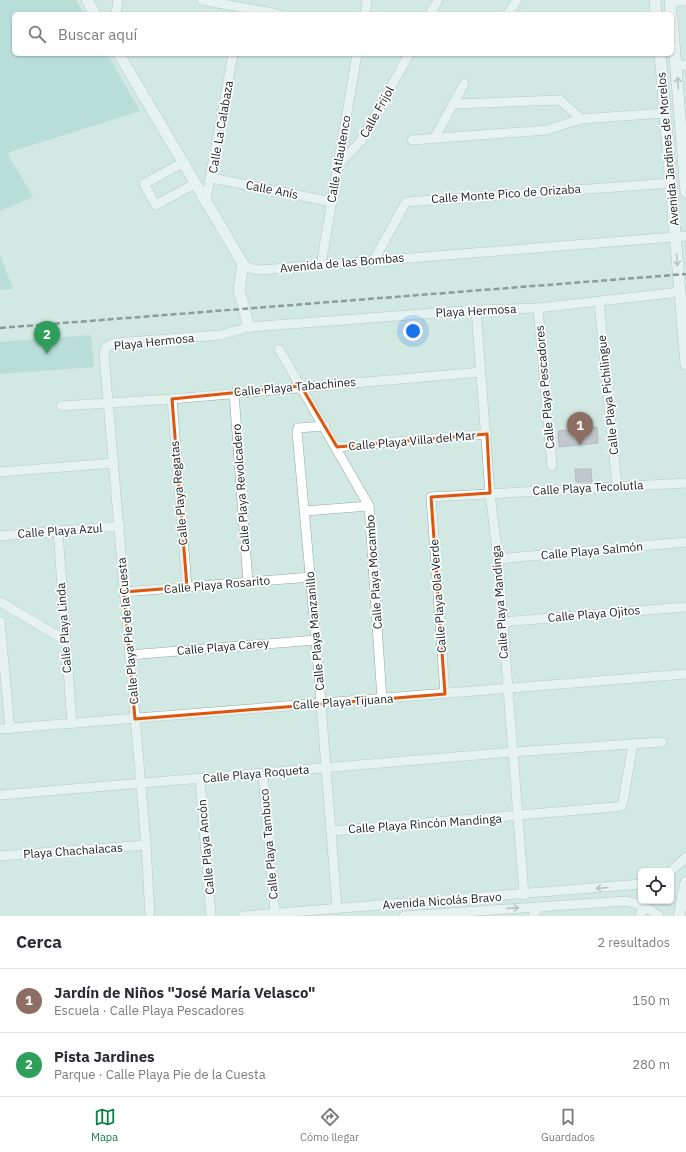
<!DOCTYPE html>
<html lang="es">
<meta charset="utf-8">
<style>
:root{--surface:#fff;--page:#f2f2f3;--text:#2b2b33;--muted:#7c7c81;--line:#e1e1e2;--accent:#0b8043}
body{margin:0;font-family:"IBM Plex Sans",sans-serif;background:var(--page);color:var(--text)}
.controls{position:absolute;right:12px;bottom:12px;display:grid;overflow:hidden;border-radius:6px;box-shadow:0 1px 3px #0004}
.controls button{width:36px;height:36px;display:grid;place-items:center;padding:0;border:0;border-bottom:1px solid var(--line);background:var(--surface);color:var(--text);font:20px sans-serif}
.you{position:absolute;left:413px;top:331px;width:14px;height:14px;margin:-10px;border:3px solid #fff;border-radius:50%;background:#1a73e8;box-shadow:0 0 0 6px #1a73e833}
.badge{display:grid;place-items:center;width:26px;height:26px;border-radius:50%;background:var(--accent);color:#fff;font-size:13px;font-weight:700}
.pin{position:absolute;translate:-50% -33px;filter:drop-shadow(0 1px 2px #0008)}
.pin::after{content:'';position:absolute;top:21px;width:14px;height:12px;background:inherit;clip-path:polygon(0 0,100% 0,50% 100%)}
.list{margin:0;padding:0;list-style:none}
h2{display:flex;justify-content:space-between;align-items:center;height:52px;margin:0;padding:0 16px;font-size:17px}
h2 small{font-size:13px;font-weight:400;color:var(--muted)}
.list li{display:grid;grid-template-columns:26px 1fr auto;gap:12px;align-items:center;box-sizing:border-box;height:64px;padding:0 16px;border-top:1px solid var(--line)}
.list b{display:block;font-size:15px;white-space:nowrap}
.list p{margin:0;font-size:13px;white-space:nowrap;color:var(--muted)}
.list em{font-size:13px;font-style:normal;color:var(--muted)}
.icon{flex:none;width:22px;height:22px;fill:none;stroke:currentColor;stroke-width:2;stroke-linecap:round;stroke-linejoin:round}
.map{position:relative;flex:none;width:686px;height:916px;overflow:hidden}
.search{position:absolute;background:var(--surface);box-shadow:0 1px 3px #0004;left:12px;right:12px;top:12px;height:44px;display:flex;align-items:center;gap:10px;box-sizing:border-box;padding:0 14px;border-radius:6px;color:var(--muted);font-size:15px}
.sheet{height:180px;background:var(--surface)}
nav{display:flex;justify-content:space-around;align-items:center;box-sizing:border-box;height:56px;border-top:1px solid var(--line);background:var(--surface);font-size:11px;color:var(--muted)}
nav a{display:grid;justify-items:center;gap:2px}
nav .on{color:var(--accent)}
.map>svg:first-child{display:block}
.green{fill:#9cd3ca}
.building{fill:#ada1af;stroke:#918592}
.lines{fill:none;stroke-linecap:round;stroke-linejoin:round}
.minor-casing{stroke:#92a8a4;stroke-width:10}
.major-casing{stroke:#92a8a4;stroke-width:12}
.minor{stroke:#fff;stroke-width:9}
.major{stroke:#fff;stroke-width:11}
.rail{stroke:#36403f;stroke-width:2.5;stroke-dasharray:6 3;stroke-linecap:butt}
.oneway{stroke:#979b9a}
.marked{fill:none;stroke:#de560d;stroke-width:3;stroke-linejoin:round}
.labels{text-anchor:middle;stroke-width:3.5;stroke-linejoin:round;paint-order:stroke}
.street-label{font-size:12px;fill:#18201f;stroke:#fff}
</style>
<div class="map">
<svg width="686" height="916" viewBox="0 0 686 916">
<rect width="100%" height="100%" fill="#d1e8e3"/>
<g class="green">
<polygon points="0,0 76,0 84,14 14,14 14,54 107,54 140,111 7,153 33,197 0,211"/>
<polygon points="0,255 13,289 0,290"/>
<polygon points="91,335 94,367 0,374 0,342"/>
</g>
<g class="building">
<polygon points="597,427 598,443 559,447 558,431"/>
<polygon points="575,469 591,469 592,482 576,482"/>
</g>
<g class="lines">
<g class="minor-casing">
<g id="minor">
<polyline points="201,0 278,14"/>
<polyline points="670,2 686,1"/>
<polyline points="116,14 118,0"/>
<polyline points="365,14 367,0"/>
<polyline points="430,14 438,0"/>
<polyline points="508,14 517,0"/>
<polyline points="677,66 686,65"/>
<polyline points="454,104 560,100 581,119"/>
<polyline points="435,137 464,84"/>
<polyline points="412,140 547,130 581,119 665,113"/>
<polyline points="184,162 144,184 156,205 196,183"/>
<polyline points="338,165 361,141 409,54"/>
<polyline points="212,178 332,202"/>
<polyline points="206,200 233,54"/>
<polyline points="374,260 406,202 672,183"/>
<polyline points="243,264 252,269 261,270 686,236"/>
<polyline points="321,265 357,54"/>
<polyline points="599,302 617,487"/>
<polyline points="538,308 552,466"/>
<polyline points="476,310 490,493 498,559 524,895"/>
<polyline points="279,349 369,506 382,699"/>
<polyline points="234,393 248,583"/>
<polyline points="172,399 187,587"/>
<polyline points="61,406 172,399 481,372"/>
<polyline points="325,426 298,428 297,432 316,640 337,908"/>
<polyline points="337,447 487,434"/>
<polyline points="0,472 114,463"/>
<polyline points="305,511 369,506"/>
<polyline points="58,531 72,724"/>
<polyline points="0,536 120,526"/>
<polyline points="498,559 686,542"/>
<polyline points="124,592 311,577"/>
<polyline points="0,602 65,640"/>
<polyline points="0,621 10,729"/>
<polyline points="502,622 686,607"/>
<polyline points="129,655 316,640"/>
<polyline points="445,694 431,497 686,483"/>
<polyline points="0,729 686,674"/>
<polyline points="263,774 275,913"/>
<polyline points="200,779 211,916"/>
<polyline points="0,795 513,752 662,742"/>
<polyline points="331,831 615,807 621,806 623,802 633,744"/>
<polyline points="0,856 146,845"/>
<polyline points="671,871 686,857"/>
<polyline points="150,916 146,845 104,354 106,347 114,343 221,335 249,327 476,310 538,308 680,292"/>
<polyline points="243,916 641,884"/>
<polyline points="404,916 626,901 644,906 659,916"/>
<polyline points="533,916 539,907"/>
<polyline points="640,916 644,906"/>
</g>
</g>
<g class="major-casing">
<g id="major">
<polyline points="87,0 95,14"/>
<polyline points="655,0 656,14"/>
<polyline points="670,0 671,14"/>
<polyline points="672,19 686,192"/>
<polyline points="119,54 243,264 239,290 249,327"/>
<polyline points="660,54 686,364"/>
<polyline points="679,916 686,882"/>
</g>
</g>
<use href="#minor" class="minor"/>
<use href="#major" class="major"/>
<polyline class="rail" points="0,328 686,274"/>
</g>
<defs><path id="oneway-shaft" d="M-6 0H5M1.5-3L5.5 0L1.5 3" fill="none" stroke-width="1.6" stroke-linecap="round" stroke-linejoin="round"/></defs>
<g class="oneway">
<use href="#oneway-shaft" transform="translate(678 83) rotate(-94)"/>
<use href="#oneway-shaft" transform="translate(677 260) rotate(86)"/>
<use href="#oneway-shaft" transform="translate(602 888) rotate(175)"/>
<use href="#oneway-shaft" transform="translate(513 908) rotate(-4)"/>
</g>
<path d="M0 0H686V916H0ZM301 386 337 447 487 434 490 493 431 497 445 694 135 719 124 592 187 587 172 399Z" fill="#d1e8e3" fill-opacity=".55" fill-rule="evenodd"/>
<path class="marked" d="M301 386 337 447 487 434 490 493 431 497 445 694 135 719 124 592 187 587 172 399Z"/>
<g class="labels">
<g class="street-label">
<text transform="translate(377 112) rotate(-61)" y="4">Calle Frijol</text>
<text transform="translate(221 127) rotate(-80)" y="4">Calle La Calabaza</text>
<text transform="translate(668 149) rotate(-95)" y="4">Avenida Jardines de Morelos</text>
<text transform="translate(339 159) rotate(-80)" y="4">Calle Atlautenco</text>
<text transform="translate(272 190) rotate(11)" y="4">Calle Anís</text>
<text transform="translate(506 194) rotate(-4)" y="4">Calle Monte Pico de Orizaba</text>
<text transform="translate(342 263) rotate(-5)" y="4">Avenida de las Bombas</text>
<text transform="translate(476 311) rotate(-3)" y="4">Playa Hermosa</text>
<text transform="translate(154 342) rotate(-6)" y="4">Playa Hermosa</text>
<text transform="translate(295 387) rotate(-5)" y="4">Calle Playa Tabachines</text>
<text transform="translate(545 387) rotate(-95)" y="4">Calle Playa Pescadores</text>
<text transform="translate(608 395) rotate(-96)" y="4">Calle Playa Pichilingue</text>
<text transform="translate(412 441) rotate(-5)" y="4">Calle Playa Villa del Mar</text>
<text transform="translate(241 488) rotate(-94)" y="4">Calle Playa Revolcadero</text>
<text transform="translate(588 488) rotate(-3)" y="4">Calle Playa Tecolutla</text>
<text transform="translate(179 493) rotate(-95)" y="4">Calle Playa Regatas</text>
<text transform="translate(60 531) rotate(-4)" y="4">Calle Playa Azul</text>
<text transform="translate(592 551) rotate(-5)" y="4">Calle Playa Salmón</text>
<text transform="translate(374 572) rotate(-94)" y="4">Calle Playa Mocambo</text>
<text transform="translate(217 585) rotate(-5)" y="4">Calle Playa Rosarito</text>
<text transform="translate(438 596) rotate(-94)" y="4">Calle Playa Ola Verde</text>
<text transform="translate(500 602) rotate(-94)" y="4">Calle Playa Mandinga</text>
<text transform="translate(594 614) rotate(-5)" y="4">Calle Playa Ojitos</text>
<text transform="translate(64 628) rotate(-94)" y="4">Calle Playa Linda</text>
<text transform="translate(128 631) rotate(-95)" y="4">Calle Playa Pie de la Cuesta</text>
<text transform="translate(315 631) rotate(-95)" y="4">Calle Playa Manzanillo</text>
<text transform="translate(223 647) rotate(-5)" y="4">Calle Playa Carey</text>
<text transform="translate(343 702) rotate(-4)" y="4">Calle Playa Tijuana</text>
<text transform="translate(256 774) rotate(-5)" y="4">Calle Playa Roqueta</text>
<text transform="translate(425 824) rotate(-4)" y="4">Calle Playa Rincón Mandinga</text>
<text transform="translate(269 844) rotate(-95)" y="4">Calle Playa Tambuco</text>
<text transform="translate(206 847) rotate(-95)" y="4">Calle Playa Ancón</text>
<text transform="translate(73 851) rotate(-4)" y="4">Playa Chachalacas</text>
<text transform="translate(442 901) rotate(-4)" y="4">Avenida Nicolás Bravo</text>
</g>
</g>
</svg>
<div class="controls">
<button><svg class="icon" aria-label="locate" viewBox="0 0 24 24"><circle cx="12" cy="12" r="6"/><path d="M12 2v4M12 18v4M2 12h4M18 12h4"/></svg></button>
</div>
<div class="you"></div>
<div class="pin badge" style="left:580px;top:445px;background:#8d6e63">1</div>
<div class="pin badge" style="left:47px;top:354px;background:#2e9e5b">2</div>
<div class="search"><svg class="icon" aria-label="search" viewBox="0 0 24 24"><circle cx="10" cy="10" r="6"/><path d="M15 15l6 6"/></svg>Buscar aquí</div>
</div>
<section class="sheet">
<h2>Cerca<small>2 resultados</small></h2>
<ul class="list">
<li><span class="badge" style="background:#8d6e63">1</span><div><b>Jardín de Niños &quot;José María Velasco&quot;</b><p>Escuela · Calle Playa Pescadores</p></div><em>150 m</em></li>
<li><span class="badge" style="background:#2e9e5b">2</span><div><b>Pista Jardines</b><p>Parque · Calle Playa Pie de la Cuesta</p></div><em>280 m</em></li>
</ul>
</section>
<nav>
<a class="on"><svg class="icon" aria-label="map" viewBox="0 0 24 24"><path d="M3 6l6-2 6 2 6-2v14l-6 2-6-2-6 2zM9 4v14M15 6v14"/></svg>Mapa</a>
<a><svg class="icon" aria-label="directions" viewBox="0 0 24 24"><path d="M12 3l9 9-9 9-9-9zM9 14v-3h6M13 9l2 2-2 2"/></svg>Cómo llegar</a>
<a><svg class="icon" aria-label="saved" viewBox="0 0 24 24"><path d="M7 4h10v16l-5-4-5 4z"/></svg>Guardados</a>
</nav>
